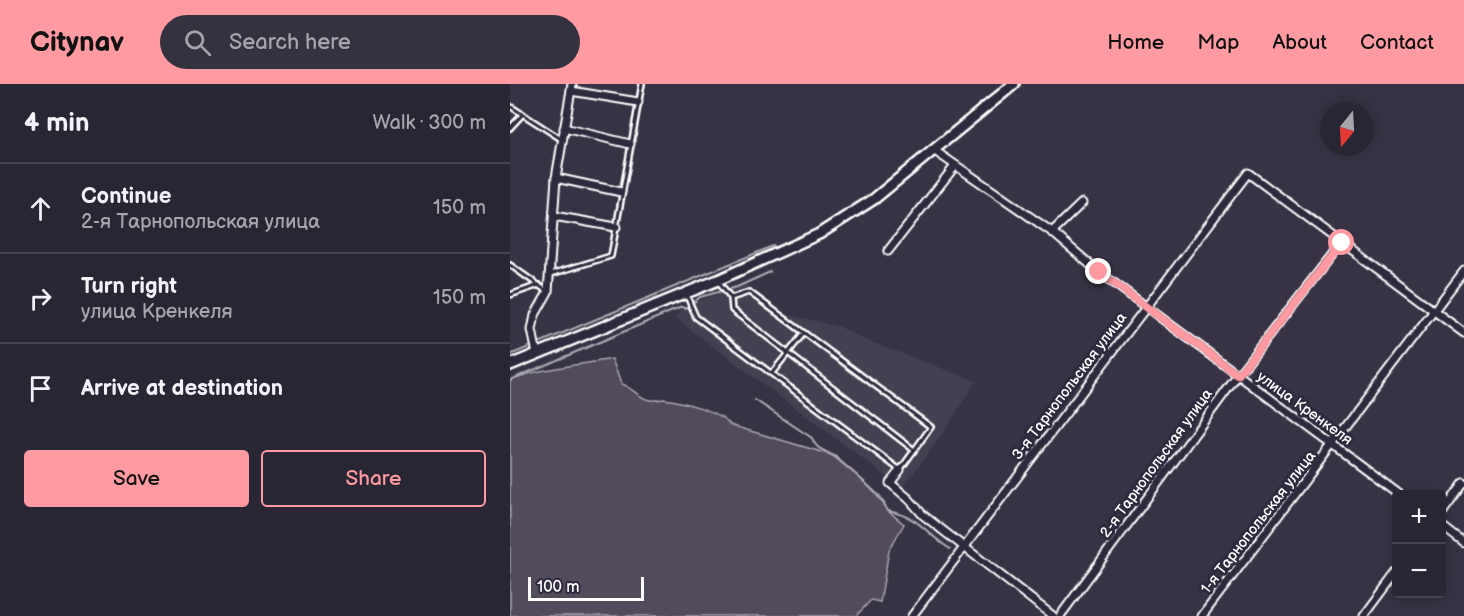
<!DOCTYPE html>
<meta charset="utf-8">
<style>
:root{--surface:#292634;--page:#353240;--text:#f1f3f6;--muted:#a5a5ac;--line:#45434f;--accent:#ff9aa2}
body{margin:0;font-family:"Balsamiq Sans",sans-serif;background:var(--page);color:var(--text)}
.controls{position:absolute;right:18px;bottom:18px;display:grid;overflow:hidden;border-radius:6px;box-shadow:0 3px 15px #0003}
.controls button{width:54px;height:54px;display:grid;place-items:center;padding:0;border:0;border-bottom:2px solid var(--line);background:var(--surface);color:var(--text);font:30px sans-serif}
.compass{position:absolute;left:810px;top:18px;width:54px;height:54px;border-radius:50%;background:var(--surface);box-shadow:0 3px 15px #0003;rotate:198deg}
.scale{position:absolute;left:18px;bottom:15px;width:116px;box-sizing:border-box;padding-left:6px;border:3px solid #fff;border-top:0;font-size:16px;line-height:21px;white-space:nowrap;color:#fff;-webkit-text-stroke:4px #2f2a3d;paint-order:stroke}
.stop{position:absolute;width:18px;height:18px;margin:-14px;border:4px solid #ff9aa2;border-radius:50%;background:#fff}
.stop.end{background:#ff9aa2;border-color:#fff;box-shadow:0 2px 6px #0008}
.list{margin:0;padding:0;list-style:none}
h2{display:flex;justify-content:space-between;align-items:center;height:78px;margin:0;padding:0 24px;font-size:26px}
h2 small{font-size:20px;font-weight:400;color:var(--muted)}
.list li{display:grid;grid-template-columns:39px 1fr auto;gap:18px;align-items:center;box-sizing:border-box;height:90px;padding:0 24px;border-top:2px solid var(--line)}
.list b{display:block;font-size:22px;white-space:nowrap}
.list p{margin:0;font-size:20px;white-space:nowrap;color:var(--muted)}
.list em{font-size:20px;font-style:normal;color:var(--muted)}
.actions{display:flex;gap:12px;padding:18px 24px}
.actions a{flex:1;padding:14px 0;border:2px solid var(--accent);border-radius:6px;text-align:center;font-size:21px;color:var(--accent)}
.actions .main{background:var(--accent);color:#111}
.icon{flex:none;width:33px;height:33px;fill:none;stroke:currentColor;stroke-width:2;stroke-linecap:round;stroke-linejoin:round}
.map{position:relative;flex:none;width:954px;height:532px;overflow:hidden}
header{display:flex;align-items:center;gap:36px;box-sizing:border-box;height:84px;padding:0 30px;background:var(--accent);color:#111}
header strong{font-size:28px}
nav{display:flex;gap:33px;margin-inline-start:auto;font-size:21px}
.search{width:420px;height:54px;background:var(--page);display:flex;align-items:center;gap:15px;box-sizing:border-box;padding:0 21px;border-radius:33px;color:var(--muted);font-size:22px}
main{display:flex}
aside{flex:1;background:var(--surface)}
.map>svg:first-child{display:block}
.built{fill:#444051}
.green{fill:#514c5c;stroke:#a8a6ae;stroke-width:1.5}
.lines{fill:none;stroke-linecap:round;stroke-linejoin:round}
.stream{stroke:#adabb2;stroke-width:2}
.lane-casing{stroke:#fff;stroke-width:8}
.street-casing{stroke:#fff;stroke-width:11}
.secondary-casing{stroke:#fff;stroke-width:14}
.lane{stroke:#2f2a3d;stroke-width:3}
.street{stroke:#2f2a3d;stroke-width:7}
.secondary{stroke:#2f2a3d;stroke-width:9}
.route{stroke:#ff9aa2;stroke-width:8}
.labels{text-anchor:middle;stroke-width:6;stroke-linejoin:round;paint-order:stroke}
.street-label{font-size:15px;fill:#fff;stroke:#2f2a3d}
</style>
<header>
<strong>Citynav</strong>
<div class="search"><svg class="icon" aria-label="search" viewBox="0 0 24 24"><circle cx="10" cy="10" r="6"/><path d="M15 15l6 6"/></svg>Search here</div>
<nav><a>Home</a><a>Map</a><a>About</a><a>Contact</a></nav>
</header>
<main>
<aside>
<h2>4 min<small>Walk · 300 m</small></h2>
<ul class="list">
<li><svg class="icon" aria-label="ahead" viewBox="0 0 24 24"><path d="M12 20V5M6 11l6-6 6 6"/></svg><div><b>Continue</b><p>2-я Тарнопольская улица</p></div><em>150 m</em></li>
<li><svg class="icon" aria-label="right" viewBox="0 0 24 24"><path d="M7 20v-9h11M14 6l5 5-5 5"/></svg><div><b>Turn right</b><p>улица Кренкеля</p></div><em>150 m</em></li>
<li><svg class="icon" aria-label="arrive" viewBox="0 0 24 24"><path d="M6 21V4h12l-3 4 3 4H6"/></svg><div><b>Arrive at destination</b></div></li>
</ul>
<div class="actions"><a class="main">Save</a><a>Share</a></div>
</aside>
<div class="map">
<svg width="954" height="532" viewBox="0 0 954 532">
<rect width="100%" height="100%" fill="#373345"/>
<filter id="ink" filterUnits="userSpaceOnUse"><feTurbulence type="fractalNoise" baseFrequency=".0167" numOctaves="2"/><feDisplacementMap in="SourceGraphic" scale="12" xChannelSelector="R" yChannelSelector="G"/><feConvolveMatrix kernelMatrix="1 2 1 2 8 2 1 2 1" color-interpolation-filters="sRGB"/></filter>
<g filter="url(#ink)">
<polygon class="built" points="236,200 276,230 330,243 353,255 466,297 431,352 392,404 165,234 174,222"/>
<path class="green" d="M102 275 111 300C122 303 129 315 140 316 145 317 150 315 154 315 170 317 214 328 220 341L325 372 371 413 378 427 394 440 379 466 370 518 361 516 346 532H0V296C30 284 70 281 102 275Z"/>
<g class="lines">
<g class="stream">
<polyline points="31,258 263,162"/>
<polyline points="0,271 19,263"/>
<polyline points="0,296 172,223 176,225 190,213 227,203 260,188"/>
<path d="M245 316 302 354C306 367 317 366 326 374 345 390 366 405 378 427 413 434 413 448 440 465"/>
</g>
<g class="lane-casing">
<g id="lane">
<polyline points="0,22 51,55"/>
<polyline points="0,44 13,30"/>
<polyline points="0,181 38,208"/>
<polyline points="41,190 101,172 132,0"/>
<polyline points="209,198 221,214 222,226 404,366"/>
<polyline points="176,210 186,233 390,386 421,343 239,208 221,214"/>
<polyline points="0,211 29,201"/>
<polyline points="262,289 294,249"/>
</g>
</g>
<g class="street-casing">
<g id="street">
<polyline points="61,7 128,18"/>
<polyline points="54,44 120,60"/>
<polyline points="425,67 542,148 589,188 889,410"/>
<polyline points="46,94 111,108"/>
<polyline points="44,132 106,143"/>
<polyline points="542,148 572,119"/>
<polyline points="378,167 445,82"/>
<polyline points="27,270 22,246 25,231 38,208 46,94 62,0"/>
<polyline points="390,386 380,399 399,415 413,431 543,532"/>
<polyline points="932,429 954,399"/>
<polyline points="932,442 954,459"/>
<polyline points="402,532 738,89 954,249"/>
<polyline points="550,532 728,291 832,158"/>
<polyline points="692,532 954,187"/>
<polyline points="854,532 886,489"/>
</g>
</g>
<g class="secondary-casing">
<polyline id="secondary" points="0,281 208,196 309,150 364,115 504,0"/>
</g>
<use href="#lane" class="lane"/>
<use href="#street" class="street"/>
<use href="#secondary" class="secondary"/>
</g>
</g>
<g class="lines" filter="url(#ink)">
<polyline class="route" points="589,188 728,291 832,159"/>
</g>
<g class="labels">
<g class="street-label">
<text transform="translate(559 302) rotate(-53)" y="5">3-я Тарнопольская улица</text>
<text transform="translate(795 324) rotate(36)" y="5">улица Кренкеля</text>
<text transform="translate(646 379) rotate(-54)" y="5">2-я Тарнопольская улица</text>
<text transform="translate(748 438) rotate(-52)" y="5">1-я Тарнопольская улица</text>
</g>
</g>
</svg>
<div class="controls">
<button>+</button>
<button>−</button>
</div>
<svg class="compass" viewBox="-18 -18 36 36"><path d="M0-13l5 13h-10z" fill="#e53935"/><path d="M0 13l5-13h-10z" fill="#a5a5ac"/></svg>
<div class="scale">100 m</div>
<div class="stop" style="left:832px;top:159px"></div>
<div class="stop end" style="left:589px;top:188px"></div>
</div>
</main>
